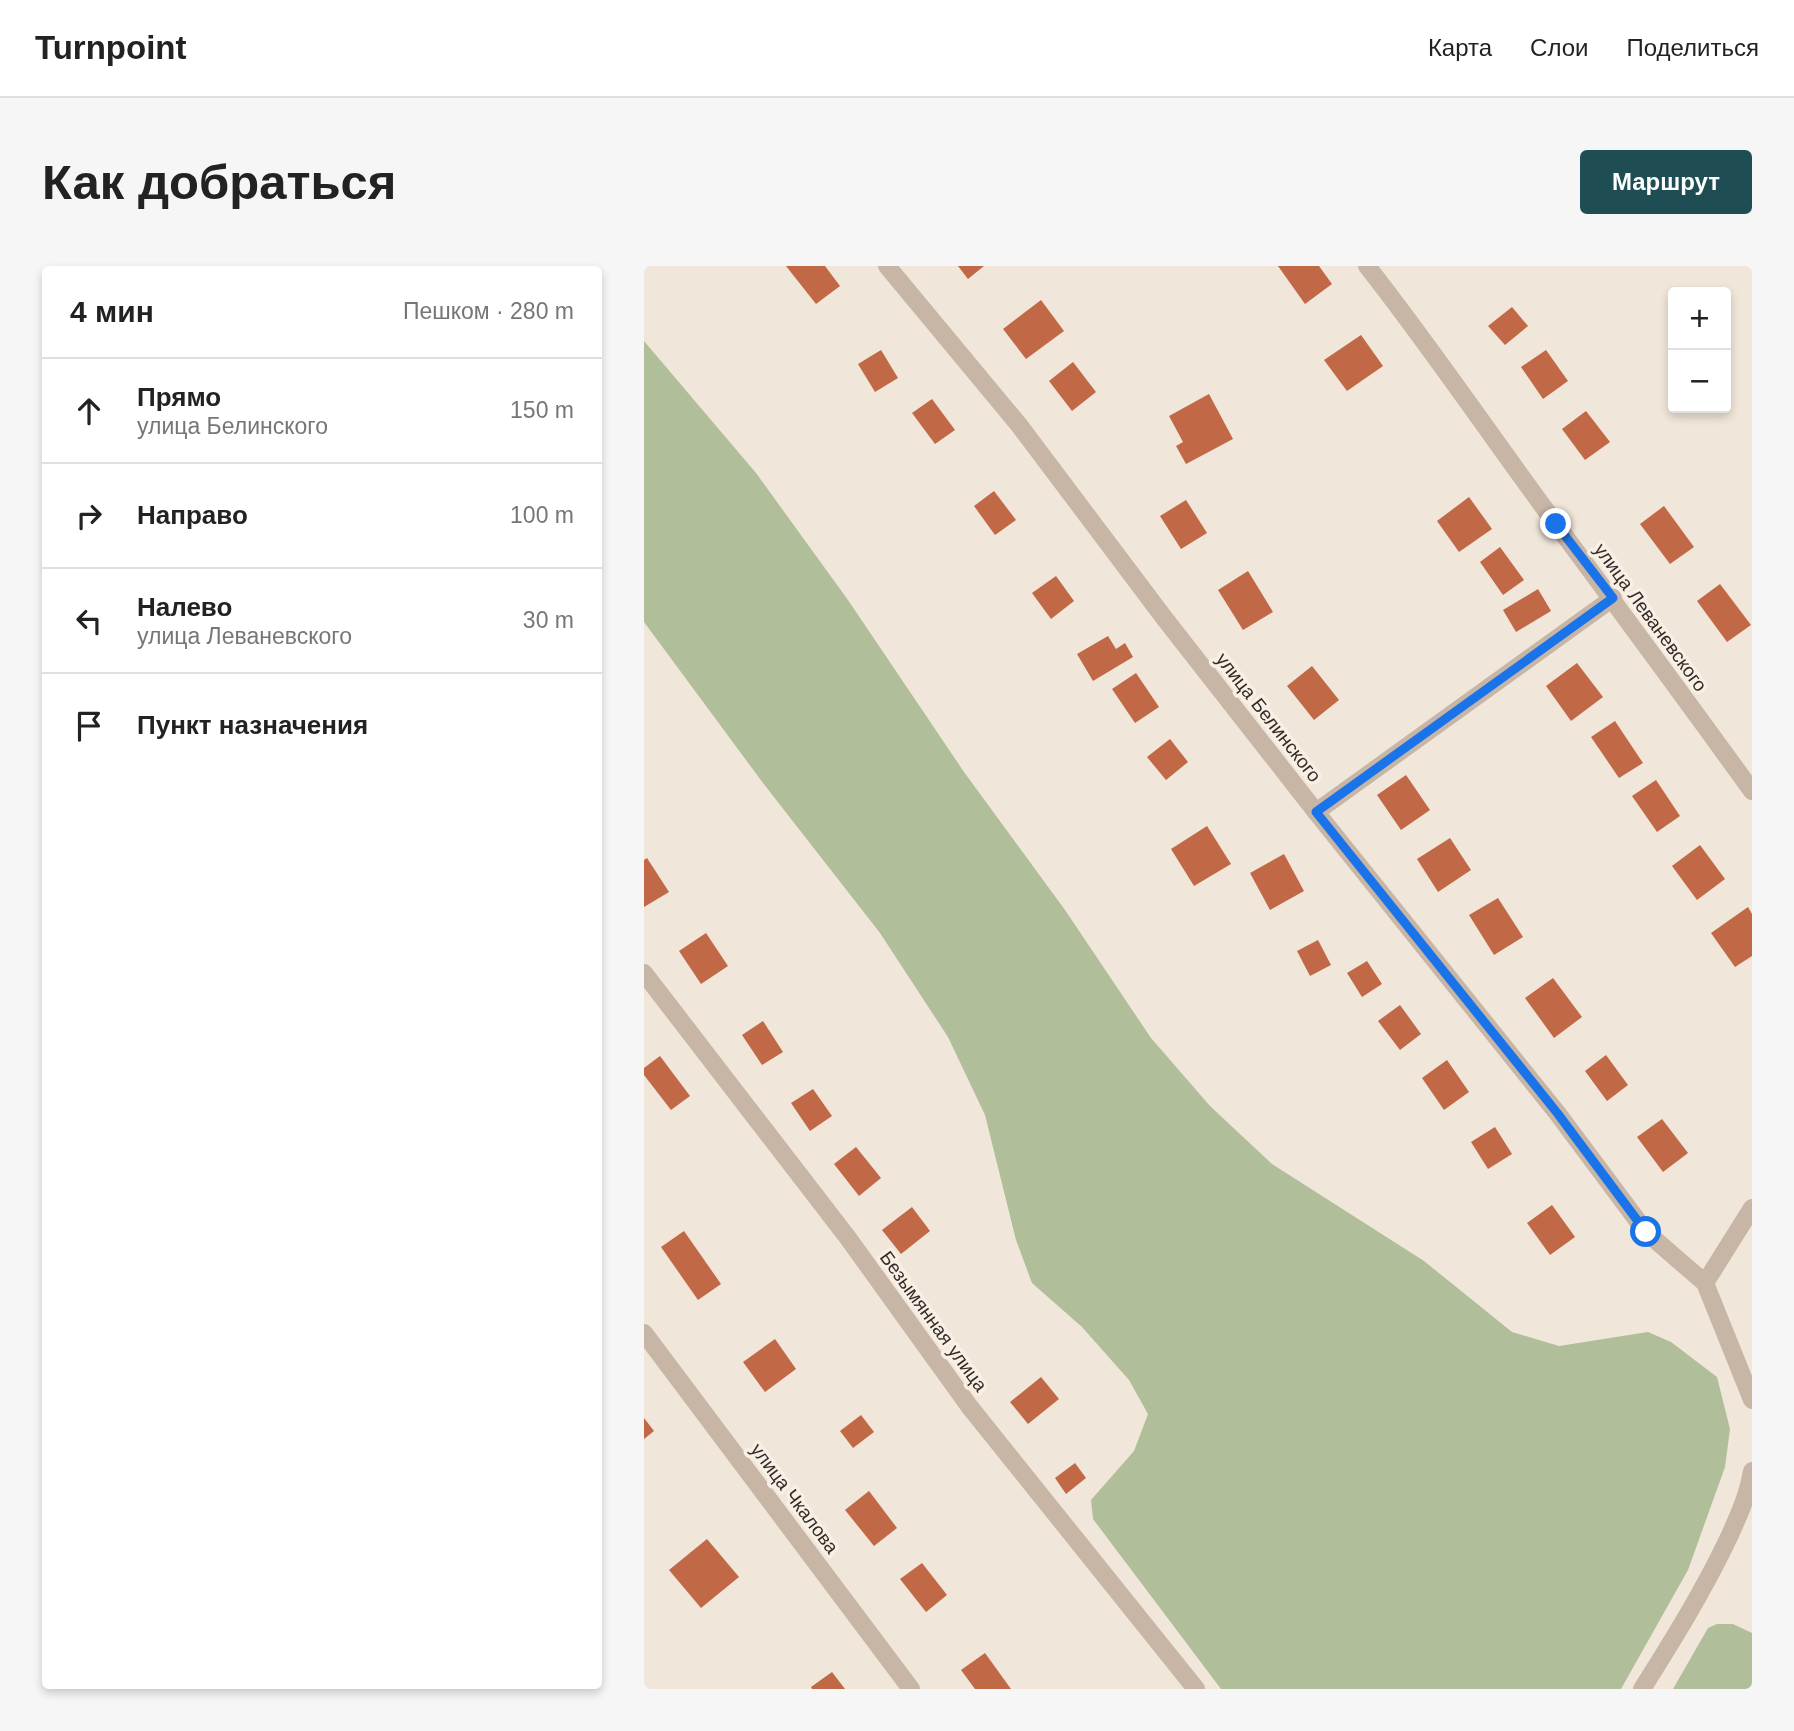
<!DOCTYPE html>
<html lang="ru">
<meta charset="utf-8">
<style>
:root{--surface:#fff;--page:#f6f6f6;--text:#222;--muted:#767676;--line:#e0e0e0;--accent:#1e4e53}
body{margin:0;font-family:Helvetica,sans-serif;background:var(--page);color:var(--text)}
.controls{position:absolute;right:21px;top:21px;display:grid;overflow:hidden;border-radius:7px;box-shadow:0 4px 10px #0003}
.controls button{width:63px;height:63px;display:grid;place-items:center;padding:0;border:0;border-bottom:2px solid var(--line);background:var(--surface);color:var(--text);font:35px sans-serif}
.stop{position:absolute;width:21px;height:21px;margin:-16px;border:5px solid #1a73e8;border-radius:50%;background:#fff}
.stop.end{background:#1a73e8;border-color:#fff;box-shadow:0 2px 7px #0008}
.list{margin:0;padding:0;list-style:none}
h2{display:flex;justify-content:space-between;align-items:center;height:91px;margin:0;padding:0 28px;font-size:30px}
h2 small{font-size:23px;font-weight:400;color:var(--muted)}
.list li{display:grid;grid-template-columns:46px 1fr auto;gap:21px;align-items:center;box-sizing:border-box;height:105px;padding:0 28px;border-top:2px solid var(--line)}
.list b{display:block;font-size:26px;white-space:nowrap}
.list p{margin:0;font-size:23px;white-space:nowrap;color:var(--muted)}
.list em{font-size:23px;font-style:normal;color:var(--muted)}
.icon{flex:none;width:38px;height:38px;fill:none;stroke:currentColor;stroke-width:2;stroke-linecap:round;stroke-linejoin:round}
.map{position:relative;flex:none;width:1108px;height:1423px;overflow:hidden;border-radius:7px}
header{display:flex;align-items:center;gap:42px;box-sizing:border-box;height:98px;padding:0 35px;background:var(--surface);border-bottom:2px solid var(--line)}
header strong{font-size:33px}
nav{display:flex;gap:38px;margin-inline-start:auto;font-size:24px}
.intro{display:flex;align-items:center;justify-content:space-between;box-sizing:border-box;height:168px;padding:0 42px}
h1{margin:0;font-size:49px}
.button{padding:18px 32px;border-radius:7px;background:var(--accent);color:#fff;font-size:24px;font-weight:700}
main{display:flex;gap:42px;padding:0 42px}
aside{flex:1;background:var(--surface);border-radius:7px;box-shadow:0 4px 10px #0003}
.map>svg:first-child{display:block}
.green{fill:#b1be9a}
.building{fill:#c16847}
.lines{fill:none;stroke-linecap:round;stroke-linejoin:round}
.minor{stroke:#c7b6a6;stroke-width:18}
.route{stroke:#1a73e8;stroke-width:9}
.labels{text-anchor:middle;stroke-width:7;stroke-linejoin:round;paint-order:stroke}
.street-label{font-size:19px;fill:#342b27;stroke:#f8f0e5}
</style>
<header>
<strong>Turnpoint</strong>
<nav><a>Карта</a><a>Слои</a><a>Поделиться</a></nav>
</header>
<div class="intro"><h1>Как добраться</h1><a class="button">Маршрут</a></div>
<main>
<aside>
<h2>4 мин<small>Пешком · 280 m</small></h2>
<ul class="list">
<li><svg class="icon" aria-label="ahead" viewBox="0 0 24 24"><path d="M12 20V5M6 11l6-6 6 6"/></svg><div><b>Прямо</b><p>улица Белинского</p></div><em>150 m</em></li>
<li><svg class="icon" aria-label="right" viewBox="0 0 24 24"><path d="M7 20v-9h11M14 6l5 5-5 5"/></svg><div><b>Направо</b></div><em>100 m</em></li>
<li><svg class="icon" aria-label="left" viewBox="0 0 24 24"><path d="M17 20v-9H6M10 6l-5 5 5 5"/></svg><div><b>Налево</b><p>улица Леваневского</p></div><em>30 m</em></li>
<li><svg class="icon" aria-label="arrive" viewBox="0 0 24 24"><path d="M6 21V4h12l-3 4 3 4H6"/></svg><div><b>Пункт назначения</b></div></li>
</ul>
</aside>
<div class="map">
<svg width="1108" height="1423" viewBox="0 0 1108 1423">
<rect width="100%" height="100%" fill="#f0e6d9"/>
<g class="green">
<polygon points="0,75 112,207 204,334 320,506 421,644 507,772 566,840 628,898 780,995 868,1066 915,1080 1004,1066 1027,1076 1073,1111 1086,1163 1081,1201 1044,1304 977,1423 577,1423 449,1253 447,1234 490,1185 504,1148 485,1114 438,1061 388,1017 372,974 341,849 304,771 236,667 119,517 0,356"/>
<polygon points="1073,1358 1089,1358 1108,1367 1108,1423 1029,1423 1064,1362"/>
</g>
<g class="building">
<polygon points="142,0 181,0 196,20 172,38"/>
<polygon points="314,0 340,0 324,13"/>
<polygon points="634,0 675,0 688,18 661,38"/>
<polygon points="397,34 420,65 382,93 359,63"/>
<polygon points="868,41 884,60 861,79 844,60"/>
<polygon points="717,69 739,100 703,125 680,94"/>
<polygon points="237,84 254,112 231,126 214,98"/>
<polygon points="902,84 924,115 899,133 877,101"/>
<polygon points="429,96 452,126 428,145 405,115"/>
<polygon points="565,128 589,173 542,198 532,180 539,176 525,150"/>
<polygon points="288,133 311,164 291,178 268,147"/>
<polygon points="942,145 966,176 941,194 918,163"/>
<polygon points="350,225 372,254 351,269 330,240"/>
<polygon points="825,231 848,263 815,286 793,255"/>
<polygon points="542,234 563,267 537,283 516,250"/>
<polygon points="1020,240 1050,281 1026,298 996,258"/>
<polygon points="856,281 880,314 859,329 836,296"/>
<polygon points="604,305 629,346 599,364 574,324"/>
<polygon points="412,310 430,335 407,353 388,327"/>
<polygon points="1076,318 1107,359 1083,376 1053,335"/>
<polygon points="894,323 907,345 872,366 859,344"/>
<polygon points="464,370 472,383 481,377 489,391 449,415 433,388"/>
<polygon points="933,397 959,431 927,455 902,420"/>
<polygon points="668,400 695,434 670,454 643,420"/>
<polygon points="492,407 515,441 491,457 468,423"/>
<polygon points="971,455 999,497 975,512 947,471"/>
<polygon points="526,473 544,496 522,514 503,491"/>
<polygon points="762,509 786,544 757,564 733,529"/>
<polygon points="1012,514 1036,550 1013,566 988,530"/>
<polygon points="563,560 587,598 550,620 527,583"/>
<polygon points="806,572 827,604 794,626 773,593"/>
<polygon points="1056,579 1081,613 1053,634 1028,600"/>
<polygon points="640,588 660,625 626,644 606,607"/>
<polygon points="3,592 25,626 0,641 0,594"/>
<polygon points="854,632 879,671 850,689 825,649"/>
<polygon points="1104,641 1108,648 1108,690 1091,701 1067,667"/>
<polygon points="62,667 84,700 57,718 35,685"/>
<polygon points="674,674 687,699 666,710 653,685"/>
<polygon points="723,695 738,718 718,731 703,707"/>
<polygon points="909,712 938,751 910,772 881,732"/>
<polygon points="756,739 777,768 756,784 734,755"/>
<polygon points="119,755 139,786 118,799 98,769"/>
<polygon points="962,789 984,819 963,835 941,805"/>
<polygon points="16,790 46,830 27,844 0,809 0,802"/>
<polygon points="803,794 825,826 800,844 778,812"/>
<polygon points="169,823 188,850 166,865 147,837"/>
<polygon points="1018,853 1044,887 1019,906 993,871"/>
<polygon points="851,861 868,888 844,903 827,876"/>
<polygon points="212,881 237,912 215,930 190,898"/>
<polygon points="908,939 931,971 906,989 883,957"/>
<polygon points="268,941 286,965 257,988 238,964"/>
<polygon points="40,965 77,1018 54,1034 17,981"/>
<polygon points="131,1073 152,1103 121,1126 99,1096"/>
<polygon points="397,1111 415,1133 384,1158 366,1136"/>
<polygon points="217,1149 230,1166 209,1182 196,1165"/>
<polygon points="0,1152 10,1165 0,1173"/>
<polygon points="431,1197 442,1212 422,1228 411,1212"/>
<polygon points="225,1225 253,1262 230,1280 201,1244"/>
<polygon points="63,1273 95,1311 57,1342 25,1304"/>
<polygon points="278,1297 303,1329 282,1346 256,1313"/>
<polygon points="341,1387 367,1423 331,1423 317,1404"/>
<polygon points="188,1406 201,1423 168,1423 167,1421"/>
</g>
<g class="lines">
<g class="minor">
<polyline points="243,0 375,159 521,353 672,546 914,848 1002,966 1061,1017 1108,1134"/>
<path d="M723 0C789 84 848 172 912 258 978 347 1043 435 1108 525"/>
<polyline points="672,546 969,332"/>
<polyline points="0,707 204,972 325,1140 552,1423"/>
<polyline points="1061,1017 1108,942"/>
<polyline points="0,1067 267,1423"/>
<path d="M998 1423C1029 1374 1060 1324 1085 1271 1095 1249 1104 1229 1108 1205"/>
</g>
</g>
<g class="lines">
<polyline class="route" points="912,258 969,332 672,546 914,848 1002,966"/>
</g>
<g class="labels">
<g class="street-label">
<text transform="translate(1007 351) rotate(54)" y="7">улица Леваневского</text>
<text transform="translate(625 451) rotate(52)" y="7">улица Белинского</text>
<text transform="translate(290 1055) rotate(54)" y="7">Безымянная улица</text>
<text transform="translate(151 1232) rotate(53)" y="7">улица Чкалова</text>
</g>
</g>
</svg>
<div class="controls">
<button>+</button>
<button>−</button>
</div>
<div class="stop" style="left:1002px;top:966px"></div>
<div class="stop end" style="left:912px;top:258px"></div>
</div>
</main>
